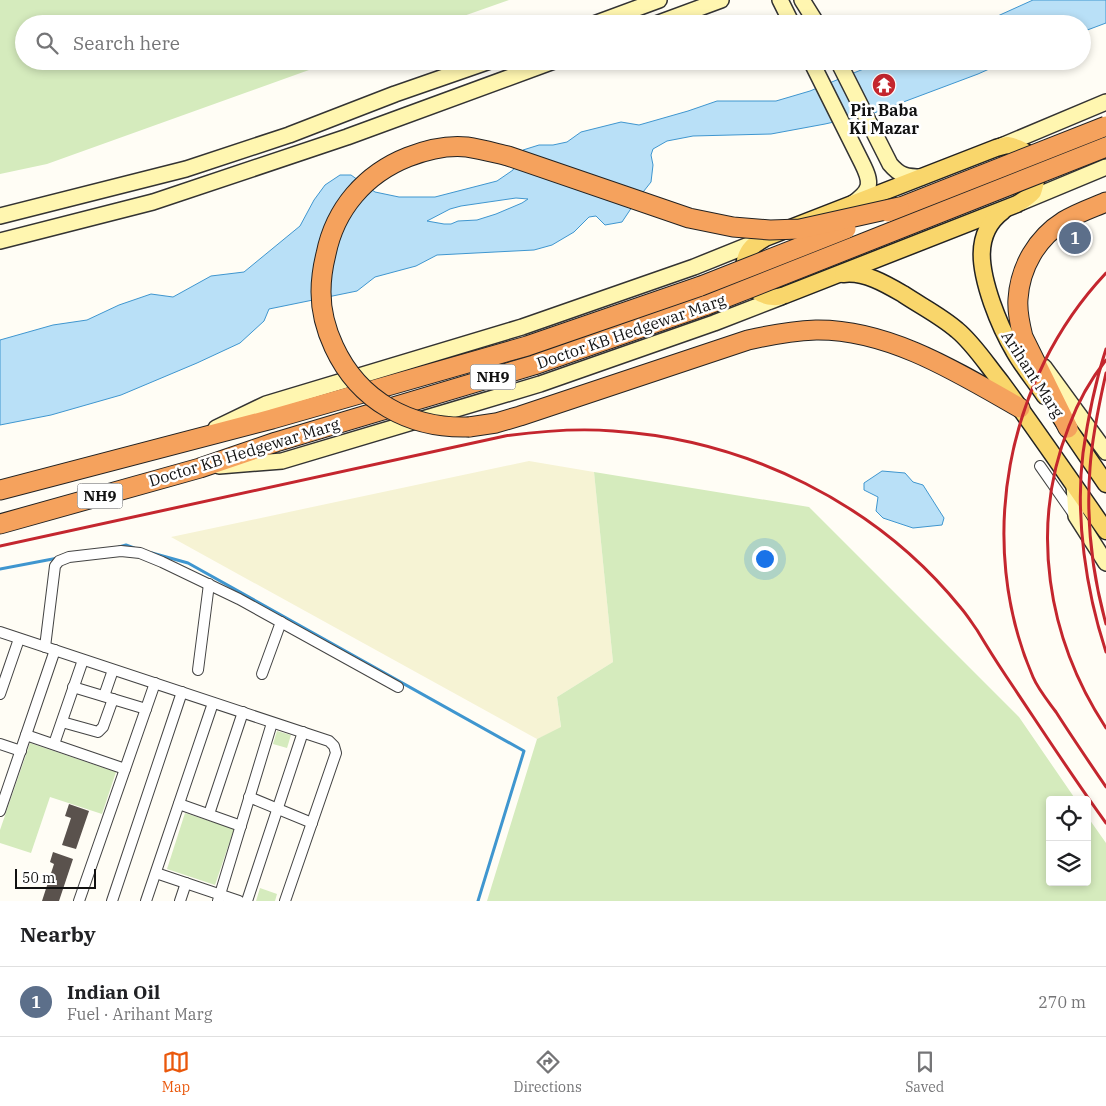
<!DOCTYPE html>
<meta charset="utf-8">
<style>
:root{--surface:#fff;--page:#f6f6f6;--text:#202124;--muted:#757577;--line:#e0e0e0;--accent:#ea580c}
body{margin:0;font-family:"IBM Plex Serif",serif;background:var(--page);color:var(--text)}
.controls{position:absolute;right:15px;bottom:15px;display:grid;overflow:hidden;border-radius:5px;box-shadow:0 2px 8px #0003}
.controls button{width:45px;height:45px;display:grid;place-items:center;padding:0;border:0;border-bottom:1px solid var(--line);background:var(--surface);color:var(--text);font:25px sans-serif}
.scale{position:absolute;left:15px;bottom:12px;width:81px;box-sizing:border-box;padding-left:5px;border:2px solid #111;border-top:0;font-size:14px;line-height:18px;white-space:nowrap;color:#111;-webkit-text-stroke:4px #fff;paint-order:stroke}
.you{position:absolute;left:764px;top:558px;width:18px;height:18px;margin:-12px;border:4px solid #fff;border-radius:50%;background:#1a73e8;box-shadow:0 0 0 8px #1a73e833}
.badge{display:grid;place-items:center;width:32px;height:32px;border-radius:50%;background:var(--accent);color:#fff;font-size:16px;font-weight:700}
.pin{position:absolute;translate:-50% -50%;border:2px solid #fff;box-shadow:0 1px 5px #0006}
.list{margin:0;padding:0;list-style:none}
h2{display:flex;justify-content:space-between;align-items:center;height:65px;margin:0;padding:0 20px;font-size:21px}
h2 small{font-size:16px;font-weight:400;color:var(--muted)}
.list li{display:grid;grid-template-columns:32px 1fr auto;gap:15px;align-items:center;box-sizing:border-box;height:70px;padding:0 20px;border-top:1px solid var(--line)}
.list b{display:block;font-size:19px;white-space:nowrap}
.list p{margin:0;font-size:16px;white-space:nowrap;color:var(--muted)}
.list em{font-size:16px;font-style:normal;color:var(--muted)}
.icon{flex:none;width:28px;height:28px;fill:none;stroke:currentColor;stroke-width:2;stroke-linecap:round;stroke-linejoin:round}
.map{position:relative;flex:none;width:1106px;height:901px;overflow:hidden}
.search{position:absolute;background:var(--surface);box-shadow:0 2px 8px #0003;left:15px;right:15px;top:15px;height:55px;display:flex;align-items:center;gap:12px;box-sizing:border-box;padding:0 18px;border-radius:28px;color:var(--muted);font-size:19px}
.sheet{height:135px;background:var(--surface)}
nav{display:flex;justify-content:space-around;align-items:center;box-sizing:border-box;height:70px;border-top:1px solid var(--line);background:var(--surface);font-size:14px;color:var(--muted)}
nav a{display:grid;justify-items:center;gap:2px}
nav .on{color:var(--accent)}
.map>svg:first-child{display:block}
.farmland{fill:#f6f3d4}
.green{fill:#d5ebbd}
.water{fill:#b9e0f7;stroke:#3f96cf;fill-rule:evenodd}
.lines{fill:none;stroke-linecap:round;stroke-linejoin:round}
.stream{stroke:#3f96cf;stroke-width:3}
.building{fill:#5a524d}
.street-casing{stroke:#444;stroke-width:12}
.secondary-casing{stroke:#333;stroke-width:18}
.primary-casing{stroke:#222;stroke-width:19}
.highway-casing{stroke:#222;stroke-width:21}
.street{stroke:#fff;stroke-width:10}
.secondary{stroke:#fff6b0;stroke-width:15}
.primary{stroke:#f9d66b;stroke-width:16}
.highway{stroke:#f5a25d;stroke-width:19}
.rail{stroke:#c4262e;stroke-width:3}
.highway-bridge-casing{stroke:#222;stroke-width:21;stroke-linecap:butt}
.highway-bridge{stroke:#f5a25d;stroke-width:19}
.labels{text-anchor:middle;stroke-width:5;stroke-linejoin:round;paint-order:stroke}
.shield{fill:#fff;stroke:#585858;stroke-width:1}
.shield-label{font-size:15px;font-weight:bold;fill:#111}
.poi-label{font-size:16px;font-weight:bold;fill:#111;stroke:#fff}
.street-label{font-size:16px;fill:#111;stroke:#fff}
</style>
<div class="map">
<svg width="1106" height="901" viewBox="0 0 1106 901">
<rect width="100%" height="100%" fill="#fffdf5"/>
<polygon class="farmland" points="529,461 594,472 613,662 557,697 561,728 537,739 171,537"/>
<g class="green">
<polygon points="0,0 509,0 441,24 24,24 24,61 334,61 47,164 0,174"/>
<polygon points="594,472 809,507 1019,717 1076,800 1050,800 1050,882 1087,882 1087,816 1106,843 1106,901 487,901 537,739 561,727 557,697 613,662"/>
<polygon points="277,731 291,735 287,748 273,744"/>
<polygon points="30,743 116,772 102,814 50,797 31,853 0,843 0,830"/>
<polygon points="185,813 234,829 215,885 167,869"/>
<polygon points="260,888 277,894 275,901 256,901"/>
</g>
<g class="water">
<polygon points="1033,0 1106,0 1106,23 1082,32 1082,24 980,24"/>
<path d="M884 61H1007L978 74 874 113 825 124 771 134 693 136 667 141 653 149 651 155 653 165 651 182 636 201 622 222 605 225 596 216 589 217 574 232 552 245 534 250 437 255 416 266 375 277 357 291 269 309 264 321 240 343 197 363 121 395 51 415 0 425V340L53 325 87 320 119 305 151 294 173 297 211 276 244 272 300 226 314 200 325 185 340 175H351L375 192 399 197H435L497 181 513 170 523 150 539 145H553L567 142 581 132 621 122 639 125 688 111 717 101H776L810 91 856 72ZM516 198 528 199 522 203 496 214 477 220 458 221 451 224H444L427 221 450 209 461 206Z"/>
<polygon points="882,471 905,473 913,482 923,485 944,518 942,525 913,528 883,518 876,511 878,497 864,490 864,483"/>
</g>
<g class="lines">
<g class="stream">
<polyline points="119,547 126,545 134,548"/>
<polyline points="152,553 188,563 524,751 478,901"/>
<polyline points="0,569 58,558"/>
</g>
</g>
<g class="building">
<polygon points="69,804 89,811 76,849 62,845 71,818 65,816"/>
<polygon points="53,852 73,859 59,901 42,901 54,864 50,862"/>
</g>
<g class="lines">
<g class="street-casing">
<g id="street">
<polyline points="1040,466 1075,516"/>
<polyline points="0,632 329,741 334,746 336,753 285,901"/>
<polyline points="45,647 55,566 59,561 69,557 121,551 140,553 162,562 239,599 398,687"/>
<polyline points="198,670 209,584"/>
<polyline points="262,674 281,622"/>
<polyline points="73,687 146,709"/>
<polyline points="0,694 19,639"/>
<polyline points="104,696 113,670"/>
<polyline points="62,722 98,732 103,727 113,699"/>
<polyline points="26,735 125,769"/>
<polyline points="0,744 21,751"/>
<polyline points="54,744 83,660"/>
<polyline points="249,797 312,823"/>
<polyline points="179,804 241,826"/>
<polyline points="0,811 55,650"/>
<polyline points="209,814 243,712"/>
<polyline points="156,873 239,901"/>
<polyline points="79,901 155,683"/>
<polyline points="112,901 182,692"/>
<polyline points="146,901 213,703"/>
<polyline points="180,901 186,883"/>
<polyline points="218,901 272,723"/>
<polyline points="247,901 303,732"/>
</g>
</g>
<g class="secondary-casing">
<g id="secondary">
<polyline points="780,0 792,24"/>
<polyline points="802,0 817,24"/>
<polyline points="594,24 659,0"/>
<polyline points="656,24 721,0"/>
<path d="M811 61 862 163C872 183 872 190 852 204"/>
<path d="M838 61 890 164C900 176 907 177 922 177"/>
<polyline points="999,147 1106,102"/>
<polyline points="1022,202 1106,167"/>
<polyline points="0,216 186,169 289,135 395,94 490,61"/>
<polyline points="0,241 153,202 347,137 554,61"/>
<polyline points="1044,367 1106,452"/>
<polyline points="216,428 266,404 522,327 694,267 761,240"/>
<polyline points="219,466 282,461 540,384 714,323 781,297"/>
<polyline points="1074,485 1076,516 1106,563"/>
</g>
</g>
<g class="primary-casing">
<g id="primary">
<path d="M1007 145C1024 148 1037 157 1037 176 1036 181 1035 187 1033 192 1029 197 1022 201 1017 204L785 295C781 296 777 298 773 297 749 296 735 265 752 247 756 243 761 241 765 238L996 148Z"/>
<path d="M1003 211C972 234 981 271 992 303 998 320 1005 336 1014 351 1023 367 1035 381 1045 396"/>
<path d="M843 274C864 271 886 284 903 294 921 306 941 316 957 330 974 344 987 365 1001 382 1037 431 1071 481 1106 531"/>
<polyline points="1061,418 1106,484"/>
</g>
</g>
<g class="highway-casing">
<g id="highway">
<path d="M469 427 496 423 520 416 748 340C770 335 793 331 816 330 889 329 959 373 1020 408"/>
<path d="M1068 428 1023 337C1020 325 1017 311 1018 299 1020 267 1037 238 1064 221 1077 213 1092 208 1106 202"/>
<polyline points="0,490 272,419 527,346 701,286"/>
<polyline points="0,524 200,468 276,442 534,365 707,305"/>
</g>
</g>
<use href="#street" class="street"/>
<use href="#secondary" class="secondary"/>
<use href="#primary" class="primary"/>
<use href="#highway" class="highway"/>
<g class="rail">
<path d="M1106 273C1006 379 975 543 1033 677 1038 689 1048 701 1056 712 1072 737 1089 762 1106 787"/>
<path d="M1106 349C1095 383 1088 418 1083 453 1075 517 1086 591 1106 652"/>
<path d="M1106 360C1090 380 1078 402 1069 426 1029 527 1047 638 1106 728"/>
<path d="M1106 373C1099 404 1092 436 1090 468 1086 520 1092 573 1106 624"/>
<path d="M0 546 505 436C541 431 577 428 613 431 747 440 876 503 961 608 967 615 972 623 977 630 986 645 996 661 1006 676 1039 725 1071 775 1106 823"/>
</g>
<g class="highway-bridge-casing">
<g id="highway-bridge">
<polyline points="888,212 1106,126"/>
<polyline points="701,286 846,229"/>
<polyline points="707,305 1106,147"/>
<path d="M469 427C410 429 359 401 334 347 326 330 321 311 321 292 321 279 323 266 326 254 335 209 365 174 408 157 426 150 448 145 467 147 481 149 495 153 508 156L689 218 733 227 770 230 800 229 899 207"/>
</g>
</g>
<use href="#highway-bridge" class="highway-bridge"/>
</g>
<defs>
<g id="temple-disc" transform="scale(1.25)"><circle r="9.5" fill="#c4262e" stroke="#fff"/><path d="M0-6L5-2H3V0L6.5 2.5H4V6H1.5V3h-3V6H-4V2.5H-6.5L-3 0V-2H-5Z" fill="#fff"/></g>
</defs>
<g fill-rule="evenodd">
<use href="#temple-disc" x="884" y="85"/>
</g>
<g class="labels">
<g class="shield">
<rect x="470.5" y="364.5" width="45" height="25" rx="4"/>
<rect x="77.5" y="483.5" width="45" height="25" rx="4"/>
</g>
<g class="shield-label">
<text x="493" y="382">NH9</text>
<text x="100" y="501">NH9</text>
</g>
<g class="poi-label">
<text x="884" y="116">Pir Baba<tspan x="884" dy="18">Ki Mazar</tspan></text>
</g>
<g class="street-label">
<text transform="translate(631 331) rotate(-19)" y="6">Doctor KB Hedgewar Marg</text>
<text transform="translate(1033 374) rotate(57)" y="6">Arihant Marg</text>
<text transform="translate(244 452) rotate(-17)" y="6">Doctor KB Hedgewar Marg</text>
</g>
</g>
</svg>
<div class="controls">
<button><svg class="icon" aria-label="locate" viewBox="0 0 24 24"><circle cx="12" cy="12" r="6"/><path d="M12 2v4M12 18v4M2 12h4M18 12h4"/></svg></button>
<button><svg class="icon" aria-label="layers" viewBox="0 0 24 24"><path d="M12 4l9 5-9 5-9-5zM3 14l9 5 9-5"/></svg></button>
</div>
<div class="scale">50 m</div>
<div class="you"></div>
<div class="pin badge" style="left:1075px;top:238px;background:#5c6f8a">1</div>
<div class="search"><svg class="icon" aria-label="search" viewBox="0 0 24 24"><circle cx="10" cy="10" r="6"/><path d="M15 15l6 6"/></svg>Search here</div>
</div>
<section class="sheet">
<h2>Nearby<small></small></h2>
<ul class="list">
<li><span class="badge" style="background:#5c6f8a">1</span><div><b>Indian Oil</b><p>Fuel · Arihant Marg</p></div><em>270 m</em></li>
</ul>
</section>
<nav>
<a class="on"><svg class="icon" aria-label="map" viewBox="0 0 24 24"><path d="M3 6l6-2 6 2 6-2v14l-6 2-6-2-6 2zM9 4v14M15 6v14"/></svg>Map</a>
<a><svg class="icon" aria-label="directions" viewBox="0 0 24 24"><path d="M12 3l9 9-9 9-9-9zM9 14v-3h6M13 9l2 2-2 2"/></svg>Directions</a>
<a><svg class="icon" aria-label="saved" viewBox="0 0 24 24"><path d="M7 4h10v16l-5-4-5 4z"/></svg>Saved</a>
</nav>
